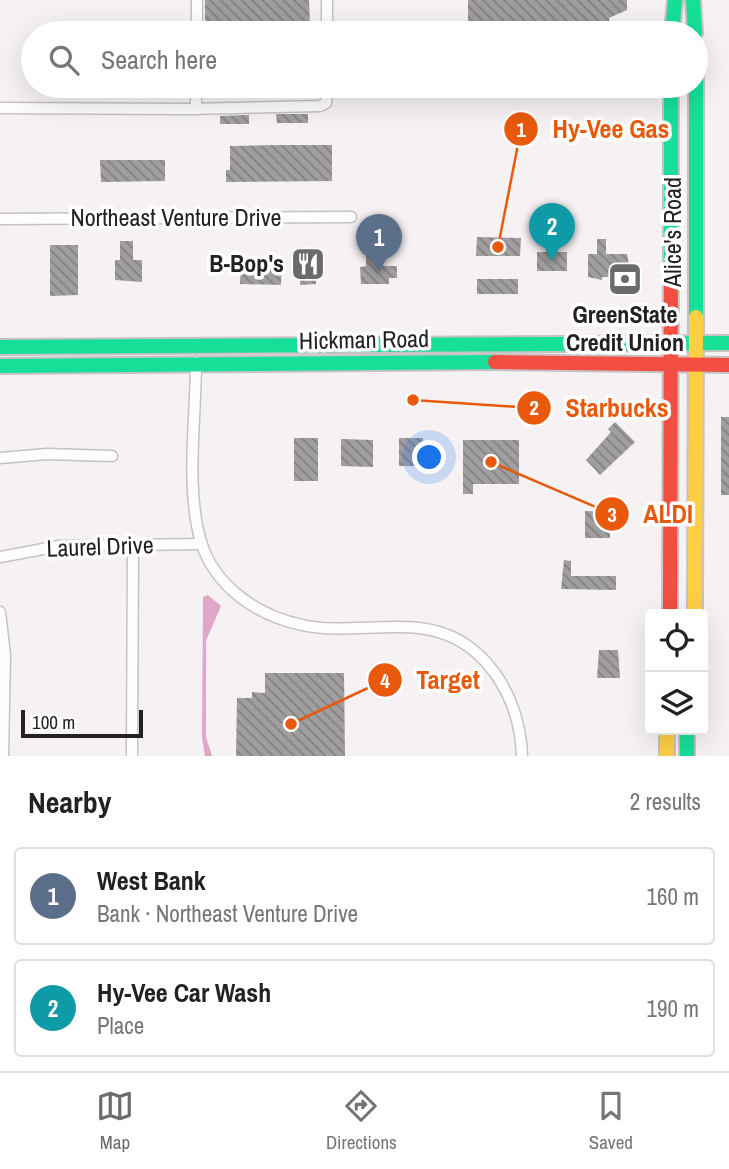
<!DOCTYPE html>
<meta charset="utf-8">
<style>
:root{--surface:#fff;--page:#f6f6f6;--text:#222;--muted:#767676;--line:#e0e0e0;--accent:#6d6a6c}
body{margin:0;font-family:"Archivo Narrow",sans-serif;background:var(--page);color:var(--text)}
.controls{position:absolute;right:21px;bottom:21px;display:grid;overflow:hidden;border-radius:7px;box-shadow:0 7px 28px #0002}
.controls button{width:63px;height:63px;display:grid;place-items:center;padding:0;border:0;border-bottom:2px solid var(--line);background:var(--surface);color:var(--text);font:35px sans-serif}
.scale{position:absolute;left:21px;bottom:18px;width:122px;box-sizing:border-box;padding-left:7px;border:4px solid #232122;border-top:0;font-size:19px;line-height:24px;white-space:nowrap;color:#232122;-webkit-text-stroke:5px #fff;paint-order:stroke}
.you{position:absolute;left:430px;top:458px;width:24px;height:24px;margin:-18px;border:5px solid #fff;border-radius:50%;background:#1a73e8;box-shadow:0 0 0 10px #1a73e833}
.badge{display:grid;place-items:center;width:46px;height:46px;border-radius:50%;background:var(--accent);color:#fff;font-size:23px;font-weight:700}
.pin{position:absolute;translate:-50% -58px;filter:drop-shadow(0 2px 4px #0008)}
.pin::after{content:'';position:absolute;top:37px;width:24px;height:21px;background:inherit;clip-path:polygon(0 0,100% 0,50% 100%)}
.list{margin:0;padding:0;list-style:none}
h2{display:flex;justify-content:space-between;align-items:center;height:91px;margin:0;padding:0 28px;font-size:30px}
h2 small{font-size:23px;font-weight:400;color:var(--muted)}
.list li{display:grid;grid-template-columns:46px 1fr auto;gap:21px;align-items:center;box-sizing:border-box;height:98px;margin:0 14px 14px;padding:0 14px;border:2px solid var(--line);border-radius:7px}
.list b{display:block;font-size:26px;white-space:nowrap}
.list p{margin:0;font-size:23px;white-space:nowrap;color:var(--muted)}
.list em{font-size:23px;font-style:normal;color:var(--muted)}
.icon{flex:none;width:38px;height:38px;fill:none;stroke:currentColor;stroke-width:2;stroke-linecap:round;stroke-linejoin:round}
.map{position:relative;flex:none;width:729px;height:756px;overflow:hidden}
.search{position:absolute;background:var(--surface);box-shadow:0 7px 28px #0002;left:21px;right:21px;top:21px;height:77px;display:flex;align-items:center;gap:18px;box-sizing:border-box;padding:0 24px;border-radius:38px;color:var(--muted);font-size:26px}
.sheet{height:315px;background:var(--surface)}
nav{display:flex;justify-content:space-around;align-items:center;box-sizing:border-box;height:98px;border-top:2px solid var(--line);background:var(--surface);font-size:19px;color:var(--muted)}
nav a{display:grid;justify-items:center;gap:4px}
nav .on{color:var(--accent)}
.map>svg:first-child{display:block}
.water{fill:#e0a8c6}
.building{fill:url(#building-back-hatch)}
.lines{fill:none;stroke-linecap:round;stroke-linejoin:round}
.street-casing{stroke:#c6c2c4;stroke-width:13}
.fast-casing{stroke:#c6c2c4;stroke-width:18}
.slow-casing{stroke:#c6c2c4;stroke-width:18}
.jam-casing{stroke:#c6c2c4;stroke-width:18}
.street{stroke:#fefdfd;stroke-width:10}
.fast{stroke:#16e098;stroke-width:14}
.slow{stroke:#ffcf43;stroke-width:14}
.jam{stroke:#f24e42;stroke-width:14}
.labels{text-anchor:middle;stroke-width:7;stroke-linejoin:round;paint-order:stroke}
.street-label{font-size:24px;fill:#232122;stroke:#fff}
.poi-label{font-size:24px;font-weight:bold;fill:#232122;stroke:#fff;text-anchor:end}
.leader{fill:none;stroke:#e8590c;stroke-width:2.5}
.callout-dot{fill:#e8590c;stroke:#fff;stroke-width:2.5}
.mark-label{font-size:21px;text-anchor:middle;font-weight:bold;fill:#fff}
.callout-label{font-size:26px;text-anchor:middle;font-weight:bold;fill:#e8590c;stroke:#fff;stroke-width:7;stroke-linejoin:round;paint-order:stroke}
</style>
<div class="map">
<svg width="729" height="756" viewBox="0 0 729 756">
<defs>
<pattern id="building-back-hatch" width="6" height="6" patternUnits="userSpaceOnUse" patternTransform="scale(1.75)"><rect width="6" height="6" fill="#a19ea0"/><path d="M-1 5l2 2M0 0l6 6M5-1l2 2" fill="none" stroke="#838082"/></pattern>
</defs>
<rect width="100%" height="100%" fill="#f6f2f4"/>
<polygon class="water" points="208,595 221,606 206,641 206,737 212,756 205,756 202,737 203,597"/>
<g class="building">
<polygon points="205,0 309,0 310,26 205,27"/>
<polygon points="468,0 627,0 627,10 609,18 611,33 468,33"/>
<rect x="155" y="86" width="22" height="10"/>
<polygon points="276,114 308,114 308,123 277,123"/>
<polygon points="249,115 249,124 220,124 220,116"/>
<polygon points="278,145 332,145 332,181 226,182 226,170 230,170 230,146"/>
<polygon points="100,160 165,160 165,181 101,182"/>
<polygon points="477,237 521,238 520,256 476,256"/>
<polygon points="597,239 606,239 606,254 627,254 630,270 627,270 627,277 602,277 602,280 588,277 588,254 597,254"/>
<polygon points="120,241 133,241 133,260 142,260 142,282 115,280 115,260 120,260"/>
<polygon points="50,245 78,245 78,295 50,296"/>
<polygon points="379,249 380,266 397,266 397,278 389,278 389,284 361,284 360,267 366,266 366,250"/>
<rect x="537" y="252" width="30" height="19"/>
<polygon points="300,256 316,257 316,284 300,285"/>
<polygon points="241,259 282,260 281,285 240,284"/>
<rect x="477" y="279" width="41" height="15"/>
<rect x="721" y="417" width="8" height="78"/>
<polygon points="615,422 635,442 600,475 586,460 611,432 608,429"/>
<rect x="294" y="438" width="24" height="43"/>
<polygon points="399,438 423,438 422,466 399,466"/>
<polygon points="341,439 373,440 373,467 341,466"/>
<polygon points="463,440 519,440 519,484 473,484 473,494 463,494"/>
<polygon points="585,511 610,512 610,538 585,538"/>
<polygon points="564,560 571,561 571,576 616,576 616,590 561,589"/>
<polygon points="599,650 618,650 620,678 597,678"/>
<polygon points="265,673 344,673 345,756 236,756 237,698 252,698 252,692 265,693"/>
</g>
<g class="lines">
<g class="street-casing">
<g id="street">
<polyline points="327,0 327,33"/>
<polyline points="197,33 197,0"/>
<polyline points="196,86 196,109"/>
<polyline points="0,108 188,109 320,106 326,103 328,86"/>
<polyline points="0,219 351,217"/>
<path d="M196 362C196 419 185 487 201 542 215 587 258 616 302 625 337 633 382 624 419 628 484 635 520 696 522 756"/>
<polyline points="0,458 47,454 112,456"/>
<polyline points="0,557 59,546 202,544"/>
<polyline points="0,612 5,655 3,756"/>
<polyline points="132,756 133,546"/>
</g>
</g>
<g class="fast-casing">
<g id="fast">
<polyline points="693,0 695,33"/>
<polyline points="672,33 675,0"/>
<polyline points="671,264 671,86"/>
<polyline points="696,317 696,58"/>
<polyline points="0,347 729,343"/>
<polyline points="0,366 495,362"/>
<polyline points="687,730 687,756"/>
</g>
</g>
<g class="slow-casing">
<g id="slow">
<polyline points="695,614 696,317"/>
<polyline points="667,730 667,756"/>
</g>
</g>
<g class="jam-casing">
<g id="jam">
<polyline points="495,362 729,365"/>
<polyline points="670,614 671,264"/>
</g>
</g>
<use href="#street" class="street"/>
<use href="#fast" class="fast"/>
<use href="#slow" class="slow"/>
<use href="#jam" class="jam"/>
</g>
<defs>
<g id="restaurant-square" transform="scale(1.75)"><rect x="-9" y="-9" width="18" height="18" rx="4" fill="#6d6a6c" stroke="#fff"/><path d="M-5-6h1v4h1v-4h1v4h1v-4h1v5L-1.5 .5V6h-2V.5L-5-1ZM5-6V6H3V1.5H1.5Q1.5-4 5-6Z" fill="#fff"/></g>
<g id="bank-square" transform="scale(1.75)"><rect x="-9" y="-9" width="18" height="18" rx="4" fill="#6d6a6c" stroke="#fff"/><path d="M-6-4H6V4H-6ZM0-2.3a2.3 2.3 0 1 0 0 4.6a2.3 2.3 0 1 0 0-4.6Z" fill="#fff"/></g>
</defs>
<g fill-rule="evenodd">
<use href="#restaurant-square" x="308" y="264"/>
<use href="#bank-square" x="625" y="279"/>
</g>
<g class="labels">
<g class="street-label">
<text x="176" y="226">Northeast Venture Drive</text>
<text transform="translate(673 232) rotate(-90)" y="8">Alice's Road</text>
<text transform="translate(364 340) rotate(-1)" y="8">Hickman Road</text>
<text transform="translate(100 547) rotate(-2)" y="8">Laurel Drive</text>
</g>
<g class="poi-label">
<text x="284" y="272">B-Bop's</text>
<text x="625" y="323" text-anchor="middle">GreenState<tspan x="625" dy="28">Credit Union</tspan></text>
</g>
</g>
<path class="leader" d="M498 247L521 129M413 400L534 408M491 462L612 514M291 724L385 680"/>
<g class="callout-dot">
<circle cx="498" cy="247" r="7"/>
<circle cx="413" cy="400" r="7"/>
<circle cx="491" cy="462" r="7"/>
<circle cx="291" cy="724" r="7"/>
<circle cx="521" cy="129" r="18"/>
<circle cx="534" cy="408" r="18"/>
<circle cx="612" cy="514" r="18"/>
<circle cx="385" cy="680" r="18"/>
</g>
<g class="mark-label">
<text x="521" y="137">1</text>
<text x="534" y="415">2</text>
<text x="612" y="522">3</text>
<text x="385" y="688">4</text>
</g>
<g class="callout-label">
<text x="611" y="138">Hy-Vee Gas</text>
<text x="617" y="417">Starbucks</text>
<text x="668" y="523">ALDI</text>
<text x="448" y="689">Target</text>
</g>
</svg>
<div class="controls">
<button><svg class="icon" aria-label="locate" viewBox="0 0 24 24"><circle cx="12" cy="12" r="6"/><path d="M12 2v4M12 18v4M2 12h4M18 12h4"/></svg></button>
<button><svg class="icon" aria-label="layers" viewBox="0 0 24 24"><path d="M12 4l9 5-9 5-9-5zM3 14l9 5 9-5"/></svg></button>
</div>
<div class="scale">100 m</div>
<div class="you"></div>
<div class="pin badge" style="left:379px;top:272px;background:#5c6f8a">1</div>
<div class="pin badge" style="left:552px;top:261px;background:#0f9aa8">2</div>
<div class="search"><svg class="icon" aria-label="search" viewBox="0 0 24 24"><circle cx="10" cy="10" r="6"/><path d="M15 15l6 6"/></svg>Search here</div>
</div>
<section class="sheet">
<h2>Nearby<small>2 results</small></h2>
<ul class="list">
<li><span class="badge" style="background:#5c6f8a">1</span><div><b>West Bank</b><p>Bank · Northeast Venture Drive</p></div><em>160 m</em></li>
<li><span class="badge" style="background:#0f9aa8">2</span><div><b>Hy-Vee Car Wash</b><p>Place</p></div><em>190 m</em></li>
</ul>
</section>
<nav>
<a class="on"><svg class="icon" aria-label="map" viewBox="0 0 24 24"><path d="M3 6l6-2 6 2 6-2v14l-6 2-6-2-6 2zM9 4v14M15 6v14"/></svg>Map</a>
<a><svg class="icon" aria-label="directions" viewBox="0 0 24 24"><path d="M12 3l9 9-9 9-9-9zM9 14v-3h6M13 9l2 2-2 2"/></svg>Directions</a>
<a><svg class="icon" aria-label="saved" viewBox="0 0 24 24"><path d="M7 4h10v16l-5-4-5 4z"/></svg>Saved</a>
</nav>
